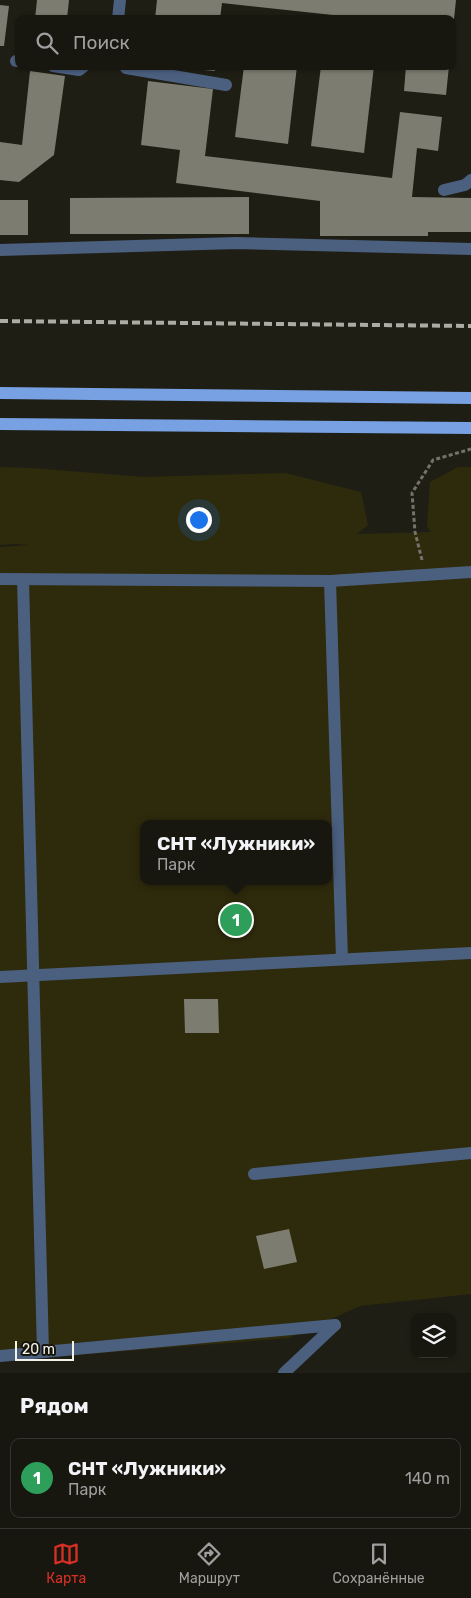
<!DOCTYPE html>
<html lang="ru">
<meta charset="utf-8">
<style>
:root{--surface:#17160f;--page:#24231d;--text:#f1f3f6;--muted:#9e9f9e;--line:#36352f;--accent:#d93025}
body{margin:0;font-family:Rubik,sans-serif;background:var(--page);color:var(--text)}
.controls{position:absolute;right:15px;bottom:15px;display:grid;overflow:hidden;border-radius:10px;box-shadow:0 1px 4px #0004}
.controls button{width:45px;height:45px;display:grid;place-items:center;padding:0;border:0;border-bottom:1px solid var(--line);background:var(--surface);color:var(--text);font:25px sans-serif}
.scale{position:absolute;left:15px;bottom:12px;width:59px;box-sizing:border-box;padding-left:5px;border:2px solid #f3f3ec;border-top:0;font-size:14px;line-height:18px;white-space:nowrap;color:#f3f3ec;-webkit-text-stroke:4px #16140b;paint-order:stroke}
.you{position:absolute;left:198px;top:519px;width:18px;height:18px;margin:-12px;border:4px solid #fff;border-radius:50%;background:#1a73e8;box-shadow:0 0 0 8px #1a73e833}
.badge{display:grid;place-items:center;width:32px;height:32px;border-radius:50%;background:var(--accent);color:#fff;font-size:16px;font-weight:700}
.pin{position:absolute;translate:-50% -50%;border:2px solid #fff;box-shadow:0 1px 5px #0006}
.popup{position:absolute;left:140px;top:820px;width:192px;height:65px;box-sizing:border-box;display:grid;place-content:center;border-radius:10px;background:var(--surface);filter:drop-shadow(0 1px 4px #0005);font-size:16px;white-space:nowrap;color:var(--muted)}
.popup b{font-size:19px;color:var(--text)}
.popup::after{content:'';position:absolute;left:50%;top:100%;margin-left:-10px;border:10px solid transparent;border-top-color:var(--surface)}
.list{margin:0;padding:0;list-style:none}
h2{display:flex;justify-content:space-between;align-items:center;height:65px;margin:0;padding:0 20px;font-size:21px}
h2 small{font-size:16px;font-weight:400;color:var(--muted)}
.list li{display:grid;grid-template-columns:32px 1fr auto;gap:15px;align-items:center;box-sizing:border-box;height:80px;margin:0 10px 10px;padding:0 10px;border:1px solid var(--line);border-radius:10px}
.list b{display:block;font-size:19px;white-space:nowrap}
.list p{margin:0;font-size:16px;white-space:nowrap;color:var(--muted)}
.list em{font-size:16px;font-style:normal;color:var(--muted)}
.icon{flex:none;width:28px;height:28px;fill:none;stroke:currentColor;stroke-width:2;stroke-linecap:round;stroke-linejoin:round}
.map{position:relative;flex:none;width:471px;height:1373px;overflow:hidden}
.search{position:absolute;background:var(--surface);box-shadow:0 1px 4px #0004;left:15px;right:15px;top:15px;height:55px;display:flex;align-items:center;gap:12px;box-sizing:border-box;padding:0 18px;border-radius:10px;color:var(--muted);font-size:19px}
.sheet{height:155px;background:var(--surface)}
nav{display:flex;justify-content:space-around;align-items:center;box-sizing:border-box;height:70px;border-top:1px solid var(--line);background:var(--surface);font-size:14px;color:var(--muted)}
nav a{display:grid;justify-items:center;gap:2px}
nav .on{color:var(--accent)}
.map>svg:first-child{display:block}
.green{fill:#2e2a0c;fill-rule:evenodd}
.building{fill:#7d7c70}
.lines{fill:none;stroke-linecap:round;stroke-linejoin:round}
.path{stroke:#74736b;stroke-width:3;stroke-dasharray:4 2.5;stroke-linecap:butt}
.minor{stroke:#4b5f7f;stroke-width:12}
.major{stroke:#77a1e3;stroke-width:12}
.rail{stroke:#acaca4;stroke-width:4;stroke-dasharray:8 4;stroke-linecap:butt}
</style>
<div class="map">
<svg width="471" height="1373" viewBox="0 0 471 1373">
<rect width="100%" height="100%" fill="#1f1e14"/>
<path class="green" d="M0 467 32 468 144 477 286 473 361 492 368 525 357 534 431 532 427 526 430 482 458 467H471V1294L360 1306 289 1338 0 1361V547L29 545 16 544 0 545ZM144 824H328V881H144Z"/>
<g class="building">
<polygon points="37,0 69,0 67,19 35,19"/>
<polygon points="157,0 456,0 454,19 370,19 222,3 220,19 155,19"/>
<polygon points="0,5 9,6 4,46 0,46"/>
<polygon points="180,66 215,66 215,71 180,68"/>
<polygon points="244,66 297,66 288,144 235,137"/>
<polygon points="321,66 374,66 364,153 311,146"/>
<polygon points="406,66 449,66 446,95 404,91"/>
<polygon points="30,71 65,76 54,155 19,182 0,180 0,142 22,145"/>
<polygon points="148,81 213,89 205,156 392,178 400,112 442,117 438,151 417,148 412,197 471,198 471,232 428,232 428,236 320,236 320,201 176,183 180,150 141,145"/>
<polygon points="249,197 249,234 70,234 70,198"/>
<rect x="0" y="200" width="28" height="35"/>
<polygon points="184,999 218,999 219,1033 185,1033"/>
<polygon points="289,1229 297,1262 264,1269 256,1236"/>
</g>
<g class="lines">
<polyline class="path" points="422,560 415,532 412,493 433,460 471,449"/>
<g class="minor">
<polyline points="118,19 120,0"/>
<polyline points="16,61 19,61"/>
<polyline points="53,66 79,70 84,66"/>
<polyline points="125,66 126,68 226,85"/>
<polyline points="444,190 465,185 471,180"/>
<polyline points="0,250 237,243 471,249"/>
<polyline points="0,579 330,581 471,572"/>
<polyline points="23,579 43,1352"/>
<polyline points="330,581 342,959"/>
<polyline points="0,977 471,953"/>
<polyline points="254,1174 471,1153"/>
<polyline points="0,1356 335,1325"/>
<polyline points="284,1373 335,1325"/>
</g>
<g class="major">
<polyline points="0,393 471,398"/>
<polyline points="0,424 471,428"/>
</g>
<polyline class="rail" points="0,321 471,326"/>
</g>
</svg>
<div class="controls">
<button><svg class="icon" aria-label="layers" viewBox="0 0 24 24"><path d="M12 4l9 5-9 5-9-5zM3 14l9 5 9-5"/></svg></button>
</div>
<div class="scale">20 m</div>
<div class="you"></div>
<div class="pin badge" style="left:236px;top:920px;background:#2e9e5b">1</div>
<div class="popup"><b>СНТ «Лужники»</b>Парк</div>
<div class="search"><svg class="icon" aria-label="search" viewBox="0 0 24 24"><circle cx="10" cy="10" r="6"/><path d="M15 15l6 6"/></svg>Поиск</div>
</div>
<section class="sheet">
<h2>Рядом<small></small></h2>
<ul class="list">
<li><span class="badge" style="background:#2e9e5b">1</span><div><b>СНТ «Лужники»</b><p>Парк</p></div><em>140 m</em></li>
</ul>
</section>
<nav>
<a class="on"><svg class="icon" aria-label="map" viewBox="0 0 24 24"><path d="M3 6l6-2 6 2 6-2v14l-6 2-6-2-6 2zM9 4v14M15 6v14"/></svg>Карта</a>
<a><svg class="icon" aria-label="directions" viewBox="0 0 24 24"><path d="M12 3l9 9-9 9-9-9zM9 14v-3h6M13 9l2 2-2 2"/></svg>Маршрут</a>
<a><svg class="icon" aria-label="saved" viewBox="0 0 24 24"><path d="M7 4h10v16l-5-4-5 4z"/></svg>Сохранённые</a>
</nav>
